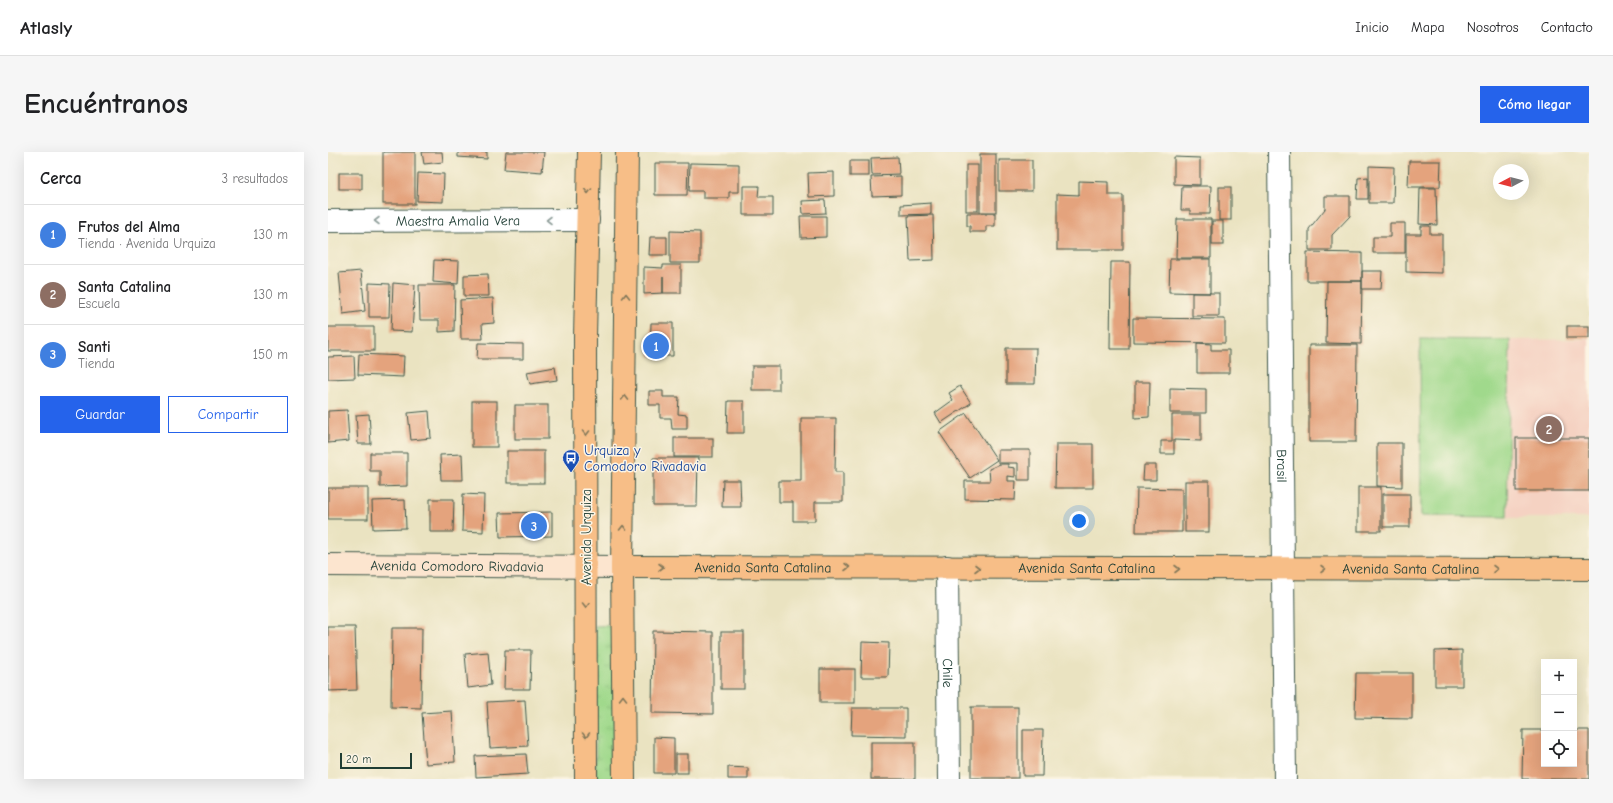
<!DOCTYPE html>
<html lang="es">
<meta charset="utf-8">
<style>
:root{--surface:#fff;--page:#f6f6f6;--text:#202124;--muted:#757577;--line:#e0e0e0;--accent:#2563eb}
body{margin:0;font-family:"Comic Neue",sans-serif;background:var(--page);color:var(--text)}
.controls{position:absolute;right:12px;bottom:12px;display:grid;overflow:hidden;border-radius:0px;box-shadow:0 4px 16px #0002}
.controls button{width:36px;height:36px;display:grid;place-items:center;padding:0;border:0;border-bottom:1px solid var(--line);background:var(--surface);color:var(--text);font:20px sans-serif}
.compass{position:absolute;left:1165px;top:12px;width:36px;height:36px;border-radius:50%;background:var(--surface);box-shadow:0 4px 16px #0002;rotate:263deg}
.scale{position:absolute;left:12px;bottom:10px;width:72px;box-sizing:border-box;padding-left:4px;border:2px solid #1f3d34;border-top:0;font-size:11px;line-height:14px;white-space:nowrap;color:#1f3d34;-webkit-text-stroke:3px #fcf5e5;paint-order:stroke}
.you{position:absolute;left:751px;top:369px;width:14px;height:14px;margin:-10px;border:3px solid #fff;border-radius:50%;background:#1a73e8;box-shadow:0 0 0 6px #1a73e833}
.badge{display:grid;place-items:center;width:26px;height:26px;border-radius:50%;background:var(--accent);color:#fff;font-size:13px;font-weight:700}
.pin{position:absolute;translate:-50% -50%;border:2px solid #fff;box-shadow:0 1px 4px #0006}
.list{margin:0;padding:0;list-style:none}
h2{display:flex;justify-content:space-between;align-items:center;height:52px;margin:0;padding:0 16px;font-size:17px}
h2 small{font-size:13px;font-weight:400;color:var(--muted)}
.list li{display:grid;grid-template-columns:26px 1fr auto;gap:12px;align-items:center;box-sizing:border-box;height:60px;padding:0 16px;border-top:1px solid var(--line)}
.list b{display:block;font-size:15px;white-space:nowrap}
.list p{margin:0;font-size:13px;white-space:nowrap;color:var(--muted)}
.list em{font-size:13px;font-style:normal;color:var(--muted)}
.actions{display:flex;gap:8px;padding:12px 16px}
.actions a{flex:1;padding:9px 0;border:1px solid var(--accent);border-radius:0px;text-align:center;font-size:14px;color:var(--accent)}
.actions .main{background:var(--accent);color:#fff}
.icon{flex:none;width:22px;height:22px;fill:none;stroke:currentColor;stroke-width:2;stroke-linecap:round;stroke-linejoin:round}
.map{position:relative;flex:none;width:1261px;height:627px;overflow:hidden;border-radius:0px}
header{display:flex;align-items:center;gap:24px;box-sizing:border-box;height:56px;padding:0 20px;background:var(--surface);border-bottom:1px solid var(--line)}
header strong{font-size:19px}
nav{display:flex;gap:22px;margin-inline-start:auto;font-size:14px}
.intro{display:flex;align-items:center;justify-content:space-between;box-sizing:border-box;height:96px;padding:0 24px}
h1{margin:0;font-size:28px}
.button{padding:10px 18px;border-radius:0px;background:var(--accent);color:#fff;font-size:14px;font-weight:700}
main{display:flex;gap:24px;padding:0 24px}
aside{flex:1;background:var(--surface);border-radius:0px;box-shadow:0 4px 16px #0002}
.map>svg:first-child{display:block}
.built{fill:#f5d2c2}
.grass{fill:url(#grass-tufts);stroke:#608b60}
.pitch{fill:#a0d98c;stroke:#608b60}
.building{fill:#e4a37d}
.lines{fill:none;stroke-linecap:round;stroke-linejoin:round}
.street-casing{stroke:#3d5649;stroke-width:24}
.secondary-casing{stroke:#3d5649;stroke-width:24}
.primary-casing{stroke:#3d5649;stroke-width:24}
.street{stroke:#fff;stroke-width:22}
.secondary{stroke:#fce5cf;stroke-width:22}
.primary{stroke:#f7be87;stroke-width:22}
.oneway{stroke:#807759}
.oneway2{stroke:#8f9e9a}
.labels{text-anchor:middle;stroke-width:3;stroke-linejoin:round;paint-order:stroke}
.street-label{font-size:14px;fill:#1f3d34;stroke:#fcf5e5}
.transit-label{font-size:14px;fill:#164399;stroke:#fcf5e5;text-anchor:start}
</style>
<header>
<strong>Atlasly</strong>
<nav><a>Inicio</a><a>Mapa</a><a>Nosotros</a><a>Contacto</a></nav>
</header>
<div class="intro"><h1>Encuéntranos</h1><a class="button">Cómo llegar</a></div>
<main>
<aside>
<h2>Cerca<small>3 resultados</small></h2>
<ul class="list">
<li><span class="badge" style="background:#3f7fe0">1</span><div><b>Frutos del Alma</b><p>Tienda · Avenida Urquiza</p></div><em>130 m</em></li>
<li><span class="badge" style="background:#8d6e63">2</span><div><b>Santa Catalina</b><p>Escuela</p></div><em>130 m</em></li>
<li><span class="badge" style="background:#3f7fe0">3</span><div><b>Santi</b><p>Tienda</p></div><em>150 m</em></li>
</ul>
<div class="actions"><a class="main">Guardar</a><a>Compartir</a></div>
</aside>
<div class="map">
<svg width="1261" height="627" viewBox="0 0 1261 627">
<defs>
<pattern id="grass-tufts" width="24" height="20" patternUnits="userSpaceOnUse"><rect width="24" height="20" fill="#a0d98c"/><path d="M3 7l-1-3M5 7V3M7 7l1-3M15 17l-1-3M17 17v-4M19 17l1-3" fill="none" stroke="#89bb79"/></pattern>
</defs>
<rect width="100%" height="100%" fill="#fcf5e5"/>
<filter id="ink" filterUnits="userSpaceOnUse"><feTurbulence type="fractalNoise" baseFrequency=".025" numOctaves="2"/><feDisplacementMap in="SourceGraphic" scale="8" xChannelSelector="R" yChannelSelector="G"/><feConvolveMatrix kernelMatrix="1 2 1 2 8 2 1 2 1" color-interpolation-filters="sRGB"/></filter>
<filter id="wash" filterUnits="userSpaceOnUse"><feTurbulence type="fractalNoise" baseFrequency=".012" numOctaves="4" result="noise"/><feDisplacementMap in="SourceGraphic" scale="16" xChannelSelector="R" yChannelSelector="G"/><feGaussianBlur stdDeviation="0.9" result="paint"/><feColorMatrix in="noise" values="0 0 0 0 0 0 0 0 0 0 0 0 0 0 0 0 0 1.4 0 .05"/><feComposite in="paint" operator="in"/></filter>
<g filter="url(#wash)">
<rect width="100%" height="100%" fill="#eae3c1"/>
<polygon class="built" points="1261,187 1261,366 1180,366 1182,188"/>
<polygon class="grass" points="288,473 288,627 268,627 267,474"/>
<polygon class="pitch" points="1092,187 1182,188 1179,365 1093,364"/>
<g id="blocks">
<g class="building">
<rect x="55" y="0" width="32" height="52"/>
<polygon points="94,0 114,0 115,10 96,12"/>
<polygon points="130,0 159,0 159,7 130,5"/>
<polygon points="178,0 216,0 214,20 176,17"/>
<rect x="652" y="2" width="16" height="58"/>
<polygon points="570,5 571,22 544,23 543,6"/>
<polygon points="846,5 872,6 872,33 846,32"/>
<rect x="671" y="8" width="33" height="31"/>
<rect x="522" y="9" width="19" height="15"/>
<polygon points="1081,9 1113,9 1112,35 1080,35"/>
<polygon points="327,11 360,11 359,43 327,43"/>
<polygon points="362,11 411,12 411,40 401,40 401,46 375,46 375,39 361,39"/>
<rect x="638" y="13" width="12" height="46"/>
<polygon points="1041,14 1066,15 1065,51 1041,51"/>
<polygon points="506,20 506,44 481,45 480,21"/>
<rect x="11" y="21" width="23" height="16"/>
<polygon points="90,21 116,22 115,50 89,49"/>
<polygon points="573,24 573,43 544,44 543,25"/>
<polygon points="1040,25 1040,47 1029,47 1030,26"/>
<polygon points="751,29 780,30 780,43 795,43 795,98 729,98 729,42 751,43"/>
<polygon points="415,34 431,34 430,45 445,45 445,63 415,63"/>
<polygon points="854,34 883,34 882,62 862,62 862,58 853,58"/>
<rect x="891" y="35" width="12" height="33"/>
<polygon points="1092,36 1108,36 1109,73 1091,72"/>
<polygon points="997,44 1022,44 1022,64 1004,83 1004,98 981,98 981,77 997,57"/>
<polygon points="497,48 498,61 475,62 474,49"/>
<polygon points="603,51 603,62 573,63 573,53"/>
<polygon points="639,61 667,61 667,74 658,74 658,80 642,80 642,74 639,74"/>
<polygon points="605,63 606,108 582,109 580,64"/>
<polygon points="472,64 498,64 498,85 473,86"/>
<polygon points="849,67 883,67 883,106 848,106"/>
<rect x="884" y="69" width="11" height="24"/>
<polygon points="1062,71 1077,71 1077,101 1045,101 1045,85 1062,85"/>
<polygon points="1093,74 1102,74 1102,82 1114,82 1114,121 1078,120 1078,82 1093,82"/>
<polygon points="342,79 372,80 372,111 342,111"/>
<polygon points="322,85 339,85 339,103 321,103"/>
<polygon points="979,100 1034,101 1034,129 979,129"/>
<polygon points="842,107 882,107 882,141 841,140"/>
<polygon points="106,108 131,109 130,132 105,130"/>
<polygon points="783,110 802,110 801,197 782,197"/>
<polygon points="335,113 353,113 353,141 335,141 335,125 335,141 316,142 316,115 335,116"/>
<polygon points="33,119 37,159 15,162 11,121"/>
<polygon points="1034,119 1054,119 1053,137 1034,137"/>
<polygon points="160,122 161,144 136,144 136,123"/>
<polygon points="999,129 1034,129 1033,192 998,191"/>
<polygon points="41,131 62,132 61,165 41,165"/>
<polygon points="65,131 87,133 84,180 63,179"/>
<polygon points="91,133 127,133 126,179 111,180 111,168 92,168"/>
<rect x="864" y="141" width="27" height="23"/>
<polygon points="165,146 166,171 154,172 155,187 133,187 132,148"/>
<polygon points="805,166 897,167 897,191 805,190"/>
<polygon points="323,171 345,171 345,204 322,204"/>
<rect x="1239" y="174" width="22" height="12"/>
<rect x="0" y="175" width="46" height="24"/>
<polygon points="150,191 195,192 195,207 149,207"/>
<polygon points="869,191 883,192 883,198 901,198 901,221 869,221"/>
<polygon points="981,193 1029,193 1028,290 981,290"/>
<polygon points="678,196 708,196 707,232 678,232"/>
<polygon points="31,202 76,204 75,225 30,223"/>
<polygon points="26,204 27,226 0,227 0,205"/>
<rect x="424" y="214" width="27" height="24"/>
<polygon points="227,215 229,228 202,232 199,220"/>
<polygon points="807,230 822,230 821,265 807,266"/>
<polygon points="632,234 643,251 613,271 607,261 625,248 621,241"/>
<polygon points="842,236 878,237 878,261 842,261"/>
<polygon points="321,239 335,239 335,245 351,245 350,262 359,263 359,277 344,277 343,266 332,266 332,253 321,253"/>
<rect x="144" y="249" width="25" height="46"/>
<polygon points="400,249 416,249 416,281 399,281"/>
<rect x="187" y="253" width="33" height="34"/>
<polygon points="19,258 21,289 0,291 0,259"/>
<polygon points="101,259 103,286 83,288 80,261"/>
<polygon points="638,261 669,308 642,326 611,280"/>
<polygon points="41,262 43,292 30,292 28,263"/>
<polygon points="844,263 873,263 873,289 846,288 846,302 833,302 833,289 844,289"/>
<polygon points="473,266 508,266 507,320 515,320 515,350 487,350 487,369 465,369 465,350 451,350 451,329 473,329"/>
<rect x="346" y="286" width="39" height="19"/>
<rect x="1188" y="286" width="73" height="53"/>
<polygon points="1049,291 1074,291 1074,335 1049,334"/>
<polygon points="728,292 765,292 765,336 727,336"/>
<polygon points="670,298 702,298 702,328 690,328 690,311 670,311"/>
<rect x="179" y="299" width="37" height="32"/>
<polygon points="42,301 79,301 79,334 52,335 52,319 42,319"/>
<polygon points="134,302 135,328 113,328 112,303"/>
<polygon points="325,306 370,306 369,354 325,354"/>
<polygon points="672,312 680,312 680,315 687,316 687,325 680,324 680,329 688,329 687,348 637,347 637,329 662,329 661,317"/>
<polygon points="816,313 828,313 828,328 815,328"/>
<polygon points="395,328 412,328 413,355 394,355"/>
<rect x="857" y="329" width="24" height="51"/>
<rect x="1030" y="335" width="23" height="44"/>
<rect x="0" y="336" width="40" height="31"/>
<polygon points="809,336 854,337 854,380 808,380"/>
<polygon points="135,342 156,343 155,380 134,379"/>
<rect x="1055" y="342" width="27" height="33"/>
<polygon points="102,347 126,347 125,380 102,380"/>
<polygon points="77,348 78,376 45,377 44,349"/>
<polygon points="224,360 224,384 172,385 171,361"/>
<polygon points="0,475 27,475 29,538 0,539"/>
<polygon points="64,476 94,476 93,556 63,555"/>
<polygon points="325,479 385,480 385,562 324,561"/>
<rect x="393" y="480" width="23" height="57"/>
<polygon points="534,490 561,491 560,525 533,525"/>
<polygon points="177,498 203,498 202,537 176,537"/>
<polygon points="1134,498 1134,534 1107,534 1107,499"/>
<polygon points="160,500 163,533 140,536 137,502"/>
<rect x="492" y="517" width="35" height="34"/>
<polygon points="1028,521 1084,521 1084,567 1027,566"/>
<polygon points="197,548 200,594 162,596 159,550"/>
<rect x="643" y="555" width="47" height="71"/>
<polygon points="524,556 578,556 578,584 523,583"/>
<polygon points="124,559 127,610 98,612 94,561"/>
<polygon points="695,578 715,578 714,624 695,624"/>
<polygon points="1195,578 1216,578 1216,612 1246,612 1246,578 1261,578 1261,627 1194,627"/>
<polygon points="326,585 346,586 346,621 326,621"/>
<rect x="543" y="590" width="44" height="37"/>
<polygon points="198,602 200,622 148,625 147,604"/>
<rect x="348" y="602" width="12" height="19"/>
<polygon points="400,615 420,616 420,627 400,627"/>
</g>
</g>
</g>
<g filter="url(#ink)">
<use href="#blocks" fill-opacity="0" stroke="#3d5649" stroke-width="1"/>
<g class="lines">
<g class="street-casing">
<g id="street">
<path id="s1" d="M951 0 957 627"/>
<path id="s2" d="M0 69 260 68"/>
<path id="s3" d="M619 415 621 627"/>
</g>
</g>
<g class="secondary-casing">
<g id="secondary">
<path id="s4" d="M0 413 294 415"/>
</g>
</g>
<g class="primary-casing">
<g id="primary">
<path id="s5" d="M294 415 1261 417"/>
<polyline points="258,627 257,186 261,0"/>
<polyline points="296,627 294,415 299,0"/>
</g>
</g>
<use href="#street" class="street"/>
<use href="#secondary" class="secondary"/>
<use href="#primary" class="primary"/>
</g>
<defs><path id="oneway-chevron" d="M-2-3.5L2.5 0L-2 3.5" fill="none" stroke-width="1.6" stroke-linecap="round" stroke-linejoin="round"/></defs>
<g class="oneway">
<use href="#oneway-chevron" transform="translate(260 39) rotate(90)"/>
<use href="#oneway-chevron" transform="translate(298 144) rotate(-90)"/>
<use href="#oneway-chevron" transform="translate(297 246) rotate(-89)"/>
<use href="#oneway-chevron" transform="translate(258 281) rotate(90)"/>
<use href="#oneway-chevron" transform="translate(295 376) rotate(-89)"/>
<use href="#oneway-chevron" transform="translate(333 415)"/>
<use href="#oneway-chevron" transform="translate(519 415)"/>
<use href="#oneway-chevron" transform="translate(649 416)"/>
<use href="#oneway-chevron" transform="translate(849 417)"/>
<use href="#oneway-chevron" transform="translate(995 417)"/>
<use href="#oneway-chevron" transform="translate(1167 417)"/>
<use href="#oneway-chevron" transform="translate(258 453) rotate(90)"/>
<use href="#oneway-chevron" transform="translate(295 546) rotate(-90)"/>
<use href="#oneway-chevron" transform="translate(258 583) rotate(90)"/>
</g>
<g class="oneway2">
<use href="#oneway-chevron" transform="translate(221 68) rotate(180)"/>
<use href="#oneway-chevron" transform="translate(49 69) rotate(180)"/>
</g>
</g>
<defs>
<g id="bus-pin" transform="scale(0.9)"><path d="M0 17L-7.5 6A9.5 9.5 0 1 1 7.5 6Z" fill="#1a4fb4" stroke="#fcf5e5"/><path d="M-5-6H5V4H4V6H2V4H-2V6H-4V4H-5ZM-3.5-4V0h7V-4ZM-3.5 1.2v1.5H-2V1.2ZM2 1.2v1.5H3.5V1.2Z" fill="#fff"/></g>
</defs>
<g fill-rule="evenodd">
<use href="#bus-pin" x="243" y="306"/>
</g>
<g class="labels">
<g class="street-label">
<text dy="5" stroke="none"><textPath href="#s2" startOffset="130">Maestra Amalia Vera</textPath></text>
<text dy="5" stroke="none"><textPath href="#s1" startOffset="314">Brasil</textPath></text>
<text transform="translate(258 385) rotate(-90)" y="5">Avenida Urquiza</text>
<text dy="5" stroke="none"><textPath href="#s4" startOffset="129">Avenida Comodoro Rivadavia</textPath></text>
<text dy="5" stroke="none"><textPath href="#s5" startOffset="141">Avenida Santa Catalina</textPath></text>
<text dy="5" stroke="none"><textPath href="#s5" startOffset="465">Avenida Santa Catalina</textPath></text>
<text dy="5" stroke="none"><textPath href="#s5" startOffset="789">Avenida Santa Catalina</textPath></text>
<text dy="5" stroke="none"><textPath href="#s3" startOffset="106">Chile</textPath></text>
</g>
<g class="transit-label">
<text x="256" y="303">Urquiza y<tspan x="256" dy="16">Comodoro Rivadavia</tspan></text>
</g>
</g>
</svg>
<div class="controls">
<button>+</button>
<button>−</button>
<button><svg class="icon" aria-label="locate" viewBox="0 0 24 24"><circle cx="12" cy="12" r="6"/><path d="M12 2v4M12 18v4M2 12h4M18 12h4"/></svg></button>
</div>
<svg class="compass" viewBox="-18 -18 36 36"><path d="M0-13l5 13h-10z" fill="#e53935"/><path d="M0 13l5-13h-10z" fill="#757577"/></svg>
<div class="scale">20 m</div>
<div class="you"></div>
<div class="pin badge" style="left:328px;top:194px;background:#3f7fe0">1</div>
<div class="pin badge" style="left:1221px;top:277px;background:#8d6e63">2</div>
<div class="pin badge" style="left:206px;top:374px;background:#3f7fe0">3</div>
</div>
</main>
